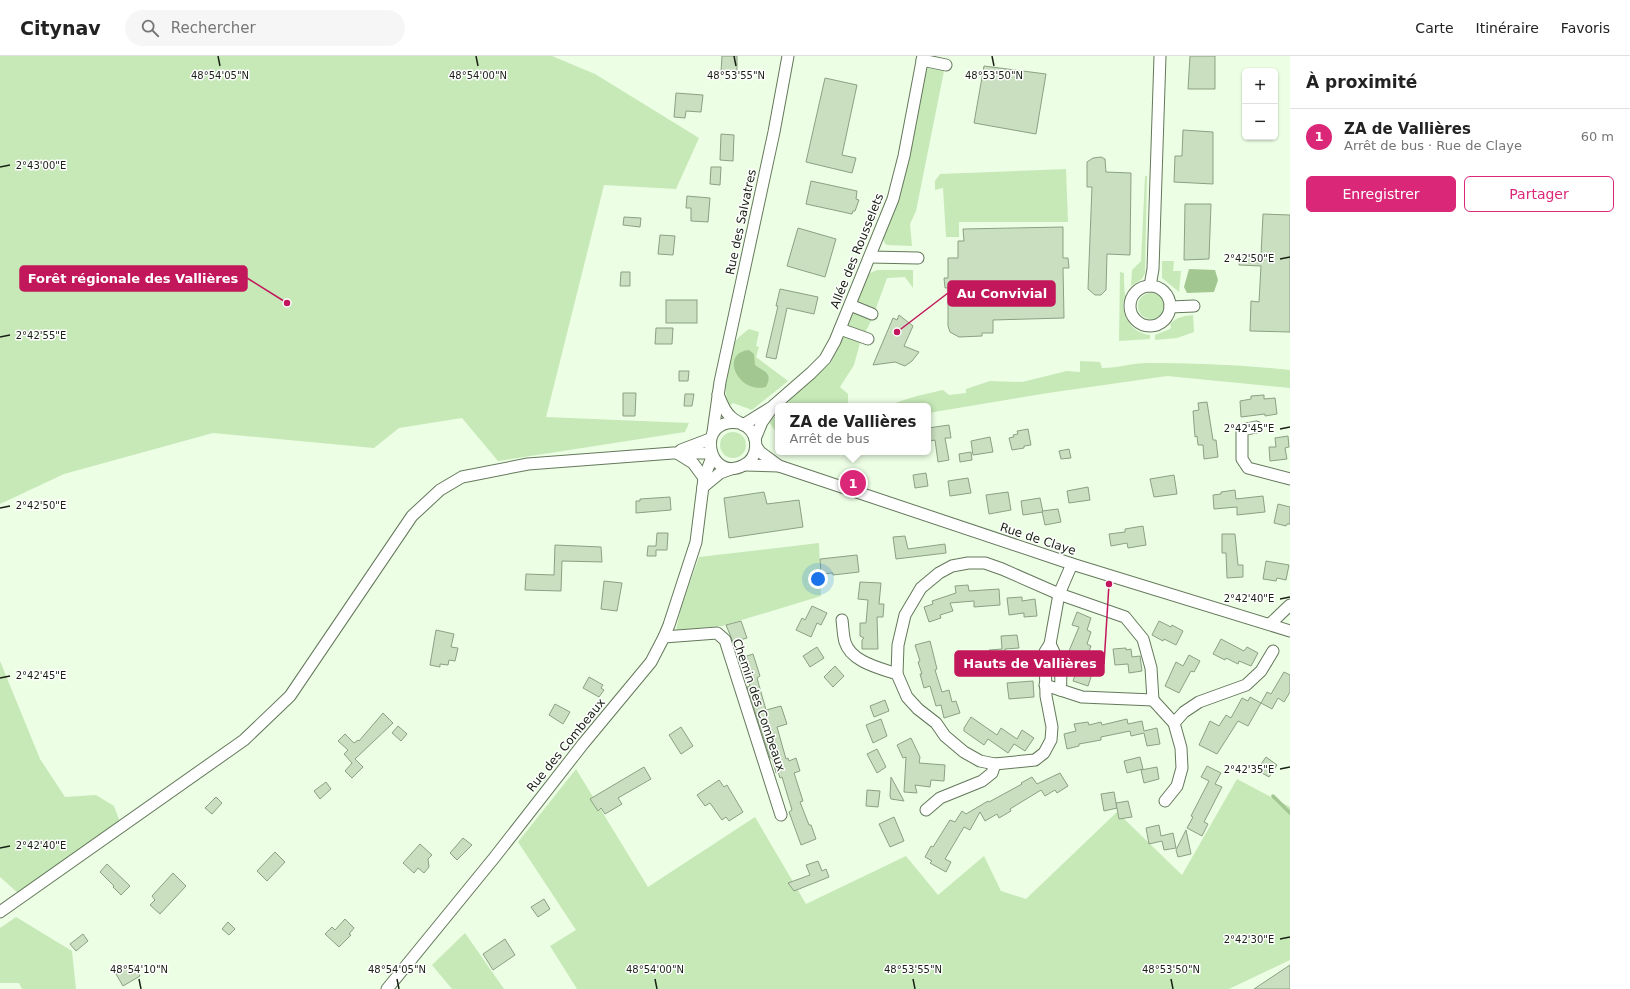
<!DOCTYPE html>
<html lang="fr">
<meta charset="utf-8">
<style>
:root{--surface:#fff;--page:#f6f6f6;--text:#222;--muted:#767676;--line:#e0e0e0;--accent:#db2777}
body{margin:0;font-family:"DejaVu Sans",sans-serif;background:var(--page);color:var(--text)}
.controls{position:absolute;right:12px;top:12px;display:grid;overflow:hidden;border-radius:6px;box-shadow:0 1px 3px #0004}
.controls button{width:36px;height:36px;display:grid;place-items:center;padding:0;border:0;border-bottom:1px solid var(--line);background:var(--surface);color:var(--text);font:20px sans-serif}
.you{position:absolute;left:818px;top:523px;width:14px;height:14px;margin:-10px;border:3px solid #fff;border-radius:50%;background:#1a73e8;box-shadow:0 0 0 6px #1a73e833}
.badge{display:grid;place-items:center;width:26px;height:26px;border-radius:50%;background:var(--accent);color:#fff;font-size:13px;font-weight:700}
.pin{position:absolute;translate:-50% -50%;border:2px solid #fff;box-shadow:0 1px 4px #0006}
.popup{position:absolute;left:775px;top:347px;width:156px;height:52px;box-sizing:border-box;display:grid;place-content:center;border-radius:6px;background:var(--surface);filter:drop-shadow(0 1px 3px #0005);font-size:13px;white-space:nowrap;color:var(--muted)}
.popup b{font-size:15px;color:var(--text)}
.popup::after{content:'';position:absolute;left:50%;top:100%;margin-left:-8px;border:8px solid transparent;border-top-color:var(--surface)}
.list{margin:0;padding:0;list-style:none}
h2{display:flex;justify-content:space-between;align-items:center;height:52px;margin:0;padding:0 16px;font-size:17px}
h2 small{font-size:13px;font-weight:400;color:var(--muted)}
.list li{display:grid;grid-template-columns:26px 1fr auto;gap:12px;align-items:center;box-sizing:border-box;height:56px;padding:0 16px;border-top:1px solid var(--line)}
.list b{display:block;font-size:15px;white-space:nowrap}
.list p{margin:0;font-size:13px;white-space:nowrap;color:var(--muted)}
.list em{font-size:13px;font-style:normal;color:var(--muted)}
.actions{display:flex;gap:8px;padding:12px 16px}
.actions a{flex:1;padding:9px 0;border:1px solid var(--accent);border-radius:6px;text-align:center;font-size:14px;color:var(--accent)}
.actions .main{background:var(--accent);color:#fff}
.icon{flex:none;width:22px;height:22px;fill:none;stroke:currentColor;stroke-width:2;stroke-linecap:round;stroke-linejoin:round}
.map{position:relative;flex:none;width:1290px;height:933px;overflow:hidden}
header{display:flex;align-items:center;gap:24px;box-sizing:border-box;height:56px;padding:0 20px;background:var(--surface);border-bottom:1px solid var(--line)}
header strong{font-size:19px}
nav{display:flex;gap:22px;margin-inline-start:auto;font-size:14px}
.search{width:280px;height:36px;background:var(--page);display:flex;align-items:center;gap:10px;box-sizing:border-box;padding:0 14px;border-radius:22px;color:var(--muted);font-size:15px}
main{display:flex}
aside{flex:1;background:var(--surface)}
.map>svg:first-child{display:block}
.green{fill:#c7e9b8}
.water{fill:#a2c791}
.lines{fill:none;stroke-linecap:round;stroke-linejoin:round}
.stream{stroke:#a2c791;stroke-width:3.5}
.building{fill:#c9dfbf;stroke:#8ca183}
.minor-casing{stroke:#64785b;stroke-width:13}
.minor{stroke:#fff;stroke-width:11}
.ticks{fill:none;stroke:#192115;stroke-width:1.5}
.labels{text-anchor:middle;stroke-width:3;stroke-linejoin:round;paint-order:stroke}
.street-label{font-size:12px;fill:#192115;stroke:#fff}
.ticks-label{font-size:10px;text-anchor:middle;fill:#192115;stroke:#fff;stroke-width:3;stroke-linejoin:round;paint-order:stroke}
.leader{fill:none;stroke:#c2185b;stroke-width:1.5}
.callout-dot{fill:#c2185b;stroke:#fff;stroke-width:1.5}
.callout{fill:#c2185b;stroke:#c2185b;stroke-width:1.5}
.callout-label{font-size:13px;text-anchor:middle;font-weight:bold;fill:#fff}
</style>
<header>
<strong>Citynav</strong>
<div class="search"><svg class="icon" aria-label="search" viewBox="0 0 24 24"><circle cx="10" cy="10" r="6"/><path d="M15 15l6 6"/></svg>Rechercher</div>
<nav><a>Carte</a><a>Itinéraire</a><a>Favoris</a></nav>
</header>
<main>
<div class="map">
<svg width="1290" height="933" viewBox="0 0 1290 933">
<rect width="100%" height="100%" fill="#ecfee4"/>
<g class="green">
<polygon points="0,0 552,0 595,18 699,82 676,133 604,129 546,361 689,367 685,376 498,405 462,362 399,372 374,392 213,377 64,418 0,448"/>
<path d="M928 12 944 15 916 155 910 168 912 190 888 189 885 188 883 183C905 129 913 71 925 15Z"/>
<polygon points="1066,113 1068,166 959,166 959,181 946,181 943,132 935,134 935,125 940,118"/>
<polygon points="1145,120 1147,120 1145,217 1142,223 1131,230 1132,214 1141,205"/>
<polygon points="1162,205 1174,205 1173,215 1181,215 1179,236 1162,222"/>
<polygon points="877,214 913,214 913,232 905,221 887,222 875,255 857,246 868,219 870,217"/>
<path d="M1120 216 1124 217C1124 224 1124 231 1125 239 1125 242 1123 245 1123 248 1124 264 1133 277 1150 279V283L1119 285Z"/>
<circle cx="1151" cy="250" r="13"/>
<polygon points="854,256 872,263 865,277 848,270"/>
<path d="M1193 259 1194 276 1177 282 1155 284V279L1170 273 1171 271 1170 268C1177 261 1183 260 1193 259Z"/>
<path d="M749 273 759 276 756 290 759 291 756 301 788 325 752 354 733 347 729 350C722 335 727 300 735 286 738 281 744 277 749 273Z"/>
<polygon points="849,280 860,287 854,309 840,331 848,338 848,347 857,350 784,350 805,329 831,307 840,285 844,281"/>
<path d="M1080 305 1100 306 1102 312C1119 312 1132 307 1148 307 1195 307 1243 309 1290 314V332L1167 320 1048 337 928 357V350H885L917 340 943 334 949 339 966 337V333L990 325 1022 326 1067 315 1080 316Z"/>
<polygon points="778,357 778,381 777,381 776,376 769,366"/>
<circle cx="733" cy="389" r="13"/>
<polygon points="819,487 821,540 722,570 676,574 681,552 699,501"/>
<polygon points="0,605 40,703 65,741 96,739 114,750 120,766 18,837 0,821"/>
<polygon points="576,713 648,831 755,761 806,848 906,800 938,839 984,800 1001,835 1026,843 1117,756 1182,819 1237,723 1290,751 1290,904 1229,933 577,933 550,890 576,874 518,786"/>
<polygon points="16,861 72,895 76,933 22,933 19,927 0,927 0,872"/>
<polygon points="465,877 504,933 452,933 432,909"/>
</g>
<g class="water">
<polygon points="1189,213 1215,214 1218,224 1214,236 1187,237 1184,231"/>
<path d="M749 294 754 298 755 309C765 316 773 317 766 331 738 338 719 297 749 294Z"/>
</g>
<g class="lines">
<polyline class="stream" points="1273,740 1290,757"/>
</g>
<g class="building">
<polygon points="722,0 737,0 737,16 721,16"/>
<polygon points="1190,0 1215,0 1215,33 1188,33"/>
<polygon points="984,10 1046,18 1036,78 974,67"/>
<polygon points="825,22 857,29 842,99 856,102 852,117 806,106"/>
<polygon points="676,37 703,39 701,56 686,55 685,62 674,61"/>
<polygon points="1183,74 1213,76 1213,128 1174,126 1175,100 1182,100"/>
<polygon points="721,78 734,79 733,105 720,104"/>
<polygon points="1101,101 1105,103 1106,116 1131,117 1130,199 1107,198 1106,234 1101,239 1095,239 1088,233 1092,131 1087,131 1087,106 1093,102"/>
<polygon points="711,111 721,111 720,129 710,128"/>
<polygon points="811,125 857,135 856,143 859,144 855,155 853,155 852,158 806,148"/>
<polygon points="687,140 710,142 708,166 691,165 691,152 686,152"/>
<polygon points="1185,148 1211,148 1209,203 1184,204"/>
<polygon points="1263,158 1290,159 1290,276 1250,275 1251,245 1259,246 1261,210 1239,209 1239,199 1261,199"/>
<polygon points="624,161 641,162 640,171 623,169"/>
<polygon points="1063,171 1063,202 1068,202 1069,212 1063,212 1064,262 993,264 993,277 982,277 982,280 959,281 950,276 948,270 948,232 945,232 944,222 948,222 948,202 958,202 958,185 964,185 963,173"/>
<polygon points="798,172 836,183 825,221 787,210"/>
<polygon points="660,179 675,180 673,199 658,198"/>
<polygon points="621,216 630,216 630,230 620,230"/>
<polygon points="780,233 818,241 814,258 787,252 776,303 766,301 778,250 776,250"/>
<rect x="666" y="244" width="31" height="23"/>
<polygon points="899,259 913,270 904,290 919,296 912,305 905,310 895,306 873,309 893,262 897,264"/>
<polygon points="656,272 673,272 672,288 655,288"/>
<polygon points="679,315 689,315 688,325 679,325"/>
<polygon points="623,337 636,337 635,360 623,360"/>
<polygon points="685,338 694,338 692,350 684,350"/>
<polygon points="1264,339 1264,343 1275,342 1277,358 1265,360 1265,358 1241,361 1240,345 1251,343 1251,340"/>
<polygon points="1207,346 1213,384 1216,384 1218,401 1204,403 1203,389 1198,389 1197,380 1195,381 1193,355 1199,354 1198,347"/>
<polygon points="949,369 951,382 945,382 949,404 938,406 935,384 930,385 928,372"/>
<polygon points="1028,373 1031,389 1024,390 1024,392 1012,394 1009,382 1014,381 1013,379 1018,378 1017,375"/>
<polygon points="1288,380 1289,391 1285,392 1287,403 1270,405 1269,391 1276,391 1275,382"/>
<polygon points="990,381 993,396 973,399 971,385"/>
<polygon points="1069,393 1071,402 1061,403 1059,395"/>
<polygon points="971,396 972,404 960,406 959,398"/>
<polygon points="926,417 928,430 915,432 913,419"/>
<polygon points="1174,419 1177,438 1154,441 1150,423"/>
<polygon points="968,422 971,437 950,440 948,425"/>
<polygon points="1088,431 1090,444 1069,447 1067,435"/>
<polygon points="1235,434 1236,443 1263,440 1265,456 1237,459 1237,451 1214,453 1213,439 1221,438 1221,436"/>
<polygon points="764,436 767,448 799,444 803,471 729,482 724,442"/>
<polygon points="1008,436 1011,454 989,458 986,439"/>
<polygon points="670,441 671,454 636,457 636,445 640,445 640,443"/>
<polygon points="1040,442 1043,456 1023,459 1021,445"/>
<polygon points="1278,448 1290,451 1290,468 1287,468 1286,470 1274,467"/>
<polygon points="1058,453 1061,466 1045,469 1042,455"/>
<polygon points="1143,470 1146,489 1128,492 1127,487 1111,490 1109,478 1125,476 1125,473"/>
<polygon points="657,477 668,477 667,494 656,494 656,500 647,500 648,490 656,490"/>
<polygon points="1222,478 1235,478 1238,509 1243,509 1243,521 1227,522 1226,497 1222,497"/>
<polygon points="905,480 908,493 945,488 946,497 896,503 893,481"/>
<polygon points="555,489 601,491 602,506 562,505 561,535 525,534 526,518 554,519"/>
<polygon points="857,499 859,516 833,519 833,517 821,518 820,503"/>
<polygon points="1266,505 1289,509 1286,524 1277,522 1276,525 1263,523"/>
<polygon points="604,525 622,527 617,555 601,553"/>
<polygon points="860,526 881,527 879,548 884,548 883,561 877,561 878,593 862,593 862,584 864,582 860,580 860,567 866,567 868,544 858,543"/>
<polygon points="968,529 969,535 999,533 1000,549 974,551 974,545 950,547 953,555 940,559 941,562 929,566 924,551 933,548 932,545 956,537 955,530"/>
<polygon points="1022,541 1022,545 1035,543 1037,560 1024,561 1024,557 1009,559 1007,542"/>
<polygon points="812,550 827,557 821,569 817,567 811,581 796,574 802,562 805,564"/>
<polygon points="1077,556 1091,562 1087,574 1091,576 1087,588 1091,590 1082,614 1069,610 1074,597 1069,595 1079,571 1072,569"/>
<polygon points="741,565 747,582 733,586 726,569"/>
<polygon points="1159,565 1171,571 1172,569 1183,575 1176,589 1164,583 1163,585 1152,579"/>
<polygon points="436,574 454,578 451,591 458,592 455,605 449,604 448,609 440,608 440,611 430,609"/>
<polygon points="1017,579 1019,592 1005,593 1008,618 992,619 989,594 1002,593 1001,580"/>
<polygon points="1221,583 1244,595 1247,591 1258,597 1251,610 1239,605 1238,608 1226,602 1225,604 1213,598"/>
<polygon points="930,585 937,613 935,614 942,636 949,634 952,646 956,645 960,657 944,662 941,649 936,650 930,630 924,632 920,618 922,618 918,606 920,605 915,589"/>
<polygon points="817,591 824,602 810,611 803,600"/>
<polygon points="1126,592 1126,594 1131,593 1132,601 1140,600 1142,615 1129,617 1128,608 1115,609 1113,593"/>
<polygon points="753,598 760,620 757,622 766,654 781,650 787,668 777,671 786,703 788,702 789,705 796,702 800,715 794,717 803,745 800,746 809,769 811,769 816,783 801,789 789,756 792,754 782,721 780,722 778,716 776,717 772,702 770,702 747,631 750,630 741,602"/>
<polygon points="1189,599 1200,605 1194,616 1191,615 1179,637 1165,630 1176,606 1183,610"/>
<polygon points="835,610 844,620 833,631 824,621"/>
<polygon points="1077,613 1092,618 1088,630 1073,625"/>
<polygon points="1284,616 1290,619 1290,636 1284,646 1278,642 1272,653 1261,647 1248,670 1238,665 1217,698 1199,689 1210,665 1219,670 1226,659 1231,662 1242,642 1248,645 1250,641 1261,647 1267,636 1271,638"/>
<polygon points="589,621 603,629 601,632 604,634 599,641 583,632"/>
<polygon points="1033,625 1034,641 1009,643 1007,627"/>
<polygon points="885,644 889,655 874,661 870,650"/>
<polygon points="555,648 570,656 563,668 549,659"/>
<polygon points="383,657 393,667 355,703 363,711 352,722 345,715 352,707 344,698 348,694 338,685 345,678 354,687 358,684 359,685"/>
<polygon points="971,661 997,679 1001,672 1017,683 1022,674 1034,682 1025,695 1014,688 1008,697 988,683 984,689 964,675 964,672"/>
<polygon points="881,663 887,680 873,687 866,669"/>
<polygon points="1127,663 1128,668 1142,665 1144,675 1157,672 1160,688 1147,690 1144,677 1131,680 1130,675 1101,681 1101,684 1079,688 1079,690 1067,693 1064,678 1076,675 1074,668 1088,666 1089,669 1101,666 1102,669"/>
<polygon points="398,670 407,678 401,685 392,677"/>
<polygon points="681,671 693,690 681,698 669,679"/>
<polygon points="911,682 920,701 919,707 945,709 944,725 931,724 930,731 915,729 917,737 904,736 906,701 903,702 897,689"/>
<polygon points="877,693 886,711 877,717 867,698"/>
<polygon points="1140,701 1143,713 1127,717 1124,705"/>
<polygon points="1266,701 1277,709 1269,721 1257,714"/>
<polygon points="1207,710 1221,717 1215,728 1222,731 1204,766 1208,768 1202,780 1187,772 1193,761 1191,760 1209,725 1201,721"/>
<polygon points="644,711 651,723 618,742 622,748 605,758 601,752 598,755 590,743"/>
<polygon points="1157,711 1159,723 1144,727 1141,714"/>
<polygon points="1060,717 1068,730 1057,737 1055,734 1045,740 1041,734 1010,753 1011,755 999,762 997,758 985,765 980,756 970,774 964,771 945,803 951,806 946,816 930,807 932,805 925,801 931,790 933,791 950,764 955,766 962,755 966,758 988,745 989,746 1022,728 1021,727 1032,721 1037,728"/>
<polygon points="891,721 904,745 891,743 890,740"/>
<polygon points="719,724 724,731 727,729 743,756 729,765 726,761 722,764 710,747 705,750 697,739"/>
<polygon points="326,726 331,733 320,743 314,735"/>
<polygon points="867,734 880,735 878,751 866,750"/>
<polygon points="1114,736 1117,752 1104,755 1101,738"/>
<polygon points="216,741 222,747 212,758 205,752"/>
<polygon points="1128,745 1132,761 1119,763 1116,747"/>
<polygon points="894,761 904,785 890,791 879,768"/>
<polygon points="1159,769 1161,780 1173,777 1176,792 1164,794 1162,785 1149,788 1146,772"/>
<polygon points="1186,774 1191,798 1178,801 1176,794"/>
<polygon points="463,782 472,789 457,804 450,797"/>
<polygon points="420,788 432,799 428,803 429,811 424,817 418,812 414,817 403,807"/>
<polygon points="275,796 285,806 267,825 257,815"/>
<polygon points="818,805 822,815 826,813 829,821 794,835 788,827 810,819 806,809"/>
<polygon points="107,808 130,830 121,839 113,831 114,830 100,816"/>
<polygon points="173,817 186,830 160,858 150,849 155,844 152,840"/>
<polygon points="544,843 550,853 538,861 531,851"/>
<polygon points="345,863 354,872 349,878 351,879 339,891 325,878 332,871 335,874"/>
<polygon points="228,866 235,873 229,879 222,873"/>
<polygon points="83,878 88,885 76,895 70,888"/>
<polygon points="505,883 515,899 493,914 483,898"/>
<polygon points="133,908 140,920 123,930 116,918"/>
<polygon points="1290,909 1290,933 1254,933"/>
</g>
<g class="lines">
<g class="minor-casing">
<g id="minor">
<polyline points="922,4 946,9"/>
<polyline points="870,201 918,202"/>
<polyline points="1150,230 1153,213 1160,0"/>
<circle cx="1150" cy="250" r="20"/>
<polyline points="850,249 872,258"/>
<polyline points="1170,251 1194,250"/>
<polyline points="840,273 868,283"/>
<path d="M718 338C721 346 724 355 731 361 736 366 742 367 747 371 760 381 758 402 744 409 708 429 693 360 740 367"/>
<polyline points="743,369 772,351 811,317 825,303 835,285 893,143 904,100 923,0"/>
<polyline points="1256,371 1242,374 1242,403 1248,412 1290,423"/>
<polyline points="713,376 720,326 774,76 788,0"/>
<polyline points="755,383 762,366 772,352"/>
<polyline points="756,390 760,396 779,410"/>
<polyline points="681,394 710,383"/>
<polyline points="677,397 693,407 704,422"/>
<polyline points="745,409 779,410 1072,508 1290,575"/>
<polyline points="703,431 720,417 731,413"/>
<path d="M842 564C843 571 843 579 845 586 851 606 880 612 897 618L907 641 918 653 936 667 945 680 964 696 980 705 995 708 1035 704 1044 697 1051 684 1052 671 1046 640 1045 596 1050 588 1059 538 1072 508"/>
<polyline points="1270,568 1290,549"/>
<polyline points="664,581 717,577 725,584 781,759"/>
<path d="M1050 588C1058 604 1063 615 1060 634"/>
<polyline points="897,618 898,589 905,559 921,532 939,517 952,510 968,507 985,507 1002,513 1059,538 1125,561 1143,583 1151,612 1153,644"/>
<polyline points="1045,629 1082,641 1153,644"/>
<polyline points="1153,644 1174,667 1181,692 1182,712 1177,730 1165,745"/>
<polyline points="1174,667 1184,656 1199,646 1246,629 1261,615 1273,595"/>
<polyline points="926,754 940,742 982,725 992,717 995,708"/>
<polyline points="0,856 244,684 290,640 412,460 440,434 462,421 528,408 673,397 711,397"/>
<polyline points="387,933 494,802 583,688 651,606 664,581 669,569 696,486 704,422 712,401"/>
</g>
</g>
<use href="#minor" class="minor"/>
</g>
<path class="ticks" d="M218 0 220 10M476 0 478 10M734 0 736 10M992 0 994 10M0 111 10 109M1280 203 1290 201M0 281 10 279M1280 373 1290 371M0 452 10 450M1280 543 1290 541M0 622 10 620M1280 713 1290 711M0 792 10 790M1280 883 1290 881M139 923 141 933M397 923 399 933M655 923 657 933M913 923 915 933M1171 923 1173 933"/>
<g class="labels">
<g class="street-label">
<text transform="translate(741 166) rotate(-78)" y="4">Rue des Salvatres</text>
<text transform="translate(857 195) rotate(-68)" y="4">Allée des Rousselets</text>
<text transform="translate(1038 483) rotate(18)" y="4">Rue de Claye</text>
<text transform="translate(759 649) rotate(71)" y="4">Chemin des Combeaux</text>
<text transform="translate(566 689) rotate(-51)" y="4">Rue des Combeaux</text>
</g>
</g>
<g class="ticks-label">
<text x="478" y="23">48°54'00"N</text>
<text x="220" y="23">48°54'05"N</text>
<text x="736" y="23">48°53'55"N</text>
<text x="994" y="23">48°53'50"N</text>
<text x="41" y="113">2°43'00"E</text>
<text x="1249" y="206">2°42'50"E</text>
<text x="41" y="283">2°42'55"E</text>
<text x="1249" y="376">2°42'45"E</text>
<text x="41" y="453">2°42'50"E</text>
<text x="1249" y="546">2°42'40"E</text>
<text x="41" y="623">2°42'45"E</text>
<text x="1249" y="717">2°42'35"E</text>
<text x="41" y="793">2°42'40"E</text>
<text x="1249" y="887">2°42'30"E</text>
<text x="139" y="917">48°54'10"N</text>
<text x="397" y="917">48°54'05"N</text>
<text x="655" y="917">48°54'00"N</text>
<text x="913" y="917">48°53'55"N</text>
<text x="1171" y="917">48°53'50"N</text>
</g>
<path class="leader" d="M287 247L247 222M897 276L948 237M1109 528L1104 608"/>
<g class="callout-dot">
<circle cx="287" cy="247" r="4"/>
<circle cx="897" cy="276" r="4"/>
<circle cx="1109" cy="528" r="4"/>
</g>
<g class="callout">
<rect x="20" y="210" width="227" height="25" rx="4"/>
<rect x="948" y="225" width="107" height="25" rx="4"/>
<rect x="955" y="595" width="149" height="25" rx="4"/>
</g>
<g class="callout-label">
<text x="133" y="227">Forêt régionale des Vallières</text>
<text x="1002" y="242">Au Convivial</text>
<text x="1030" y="612">Hauts de Vallières</text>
</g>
</svg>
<div class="controls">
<button>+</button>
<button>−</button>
</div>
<div class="you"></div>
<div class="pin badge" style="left:853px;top:427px">1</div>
<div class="popup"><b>ZA de Vallières</b>Arrêt de bus</div>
</div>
<aside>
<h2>À proximité<small></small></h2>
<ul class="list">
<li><span class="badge">1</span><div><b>ZA de Vallières</b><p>Arrêt de bus · Rue de Claye</p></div><em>60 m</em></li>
</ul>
<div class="actions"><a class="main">Enregistrer</a><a>Partager</a></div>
</aside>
</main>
